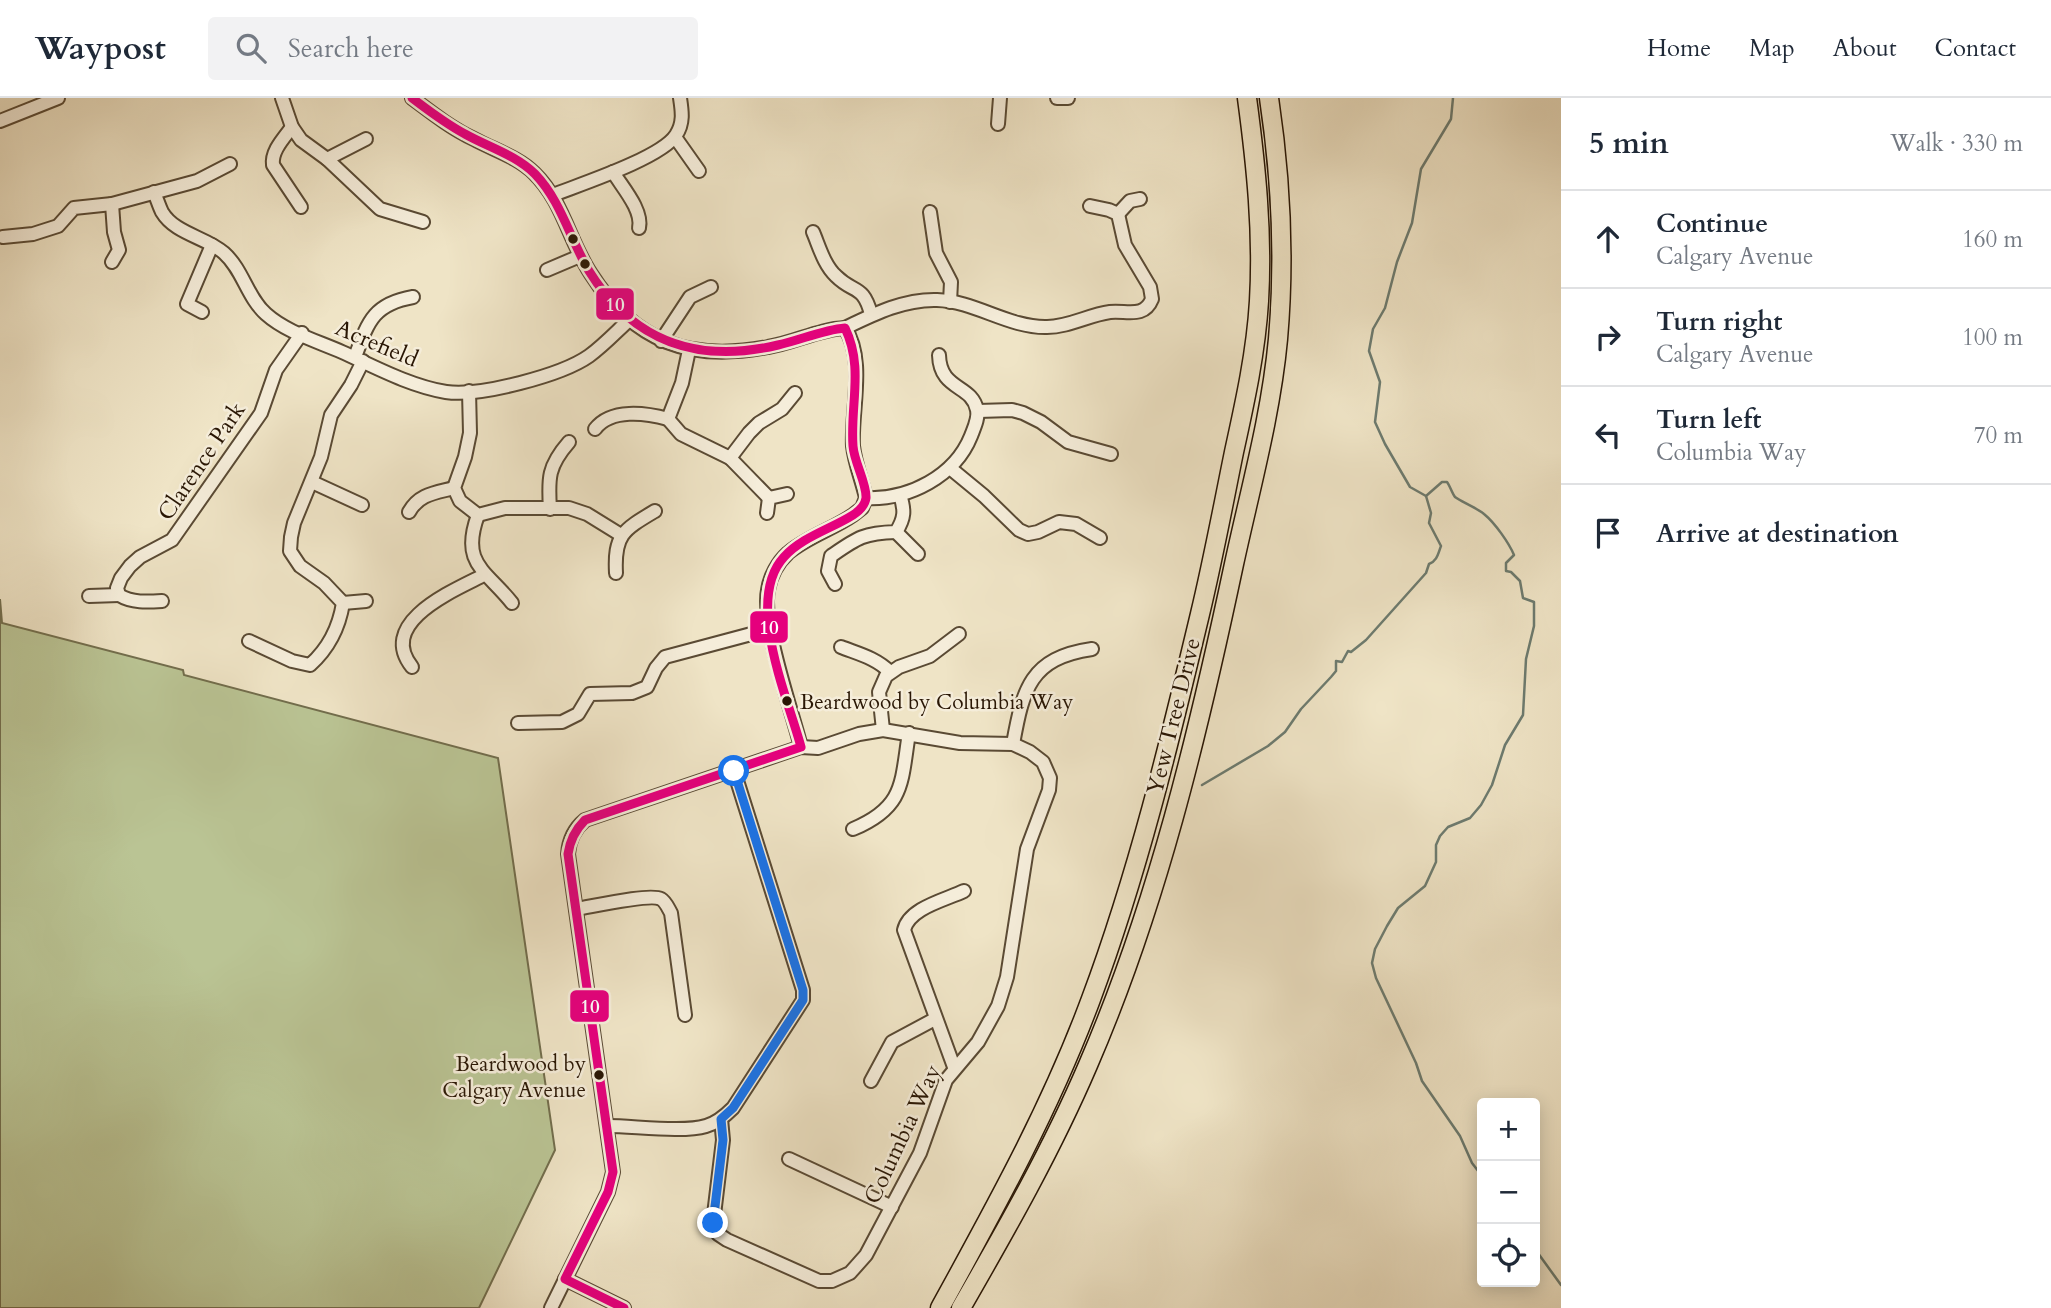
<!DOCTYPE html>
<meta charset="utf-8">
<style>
:root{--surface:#fff;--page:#f2f2f3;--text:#1f2937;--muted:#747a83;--line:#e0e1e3}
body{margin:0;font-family:Cardo,serif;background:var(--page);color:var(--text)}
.controls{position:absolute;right:21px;bottom:21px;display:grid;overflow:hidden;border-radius:7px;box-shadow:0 4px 18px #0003}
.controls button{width:63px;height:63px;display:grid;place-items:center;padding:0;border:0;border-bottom:2px solid var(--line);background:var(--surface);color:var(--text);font:35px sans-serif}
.stop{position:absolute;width:21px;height:21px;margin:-16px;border:5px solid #1a73e8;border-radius:50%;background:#fff}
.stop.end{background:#1a73e8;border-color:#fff;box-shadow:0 2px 7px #0008}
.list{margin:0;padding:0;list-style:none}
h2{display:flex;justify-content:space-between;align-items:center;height:91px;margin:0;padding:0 28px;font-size:30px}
h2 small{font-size:23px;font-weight:400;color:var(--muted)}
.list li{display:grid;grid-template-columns:46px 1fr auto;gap:21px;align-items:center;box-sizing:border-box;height:98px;padding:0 28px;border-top:2px solid var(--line)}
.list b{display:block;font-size:26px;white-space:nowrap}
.list p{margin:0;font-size:23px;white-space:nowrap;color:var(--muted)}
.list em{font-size:23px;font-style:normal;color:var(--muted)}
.icon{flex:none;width:38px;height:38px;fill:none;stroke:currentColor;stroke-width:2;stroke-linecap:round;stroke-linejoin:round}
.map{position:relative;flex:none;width:1561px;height:1210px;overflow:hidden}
header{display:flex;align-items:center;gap:42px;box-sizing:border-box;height:98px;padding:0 35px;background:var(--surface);border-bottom:2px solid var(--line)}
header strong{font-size:33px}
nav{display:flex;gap:38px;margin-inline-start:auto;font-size:24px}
.search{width:490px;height:63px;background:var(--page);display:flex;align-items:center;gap:18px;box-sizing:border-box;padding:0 24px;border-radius:7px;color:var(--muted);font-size:26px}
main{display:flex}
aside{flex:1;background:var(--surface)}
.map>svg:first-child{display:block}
.green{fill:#bac494;stroke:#726d4c;stroke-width:2}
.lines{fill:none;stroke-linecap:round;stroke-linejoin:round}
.stream{stroke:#6d7b6f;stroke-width:2.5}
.minor-casing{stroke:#5a4a34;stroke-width:16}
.highway-casing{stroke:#291604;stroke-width:21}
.minor{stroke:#f5edda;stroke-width:12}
.highway{stroke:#efe4c6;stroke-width:18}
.bus-1-casing{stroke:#f5edda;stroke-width:14}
.bus-1{stroke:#e5007d;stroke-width:9}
.route{stroke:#1a73e8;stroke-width:9}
.bus-dot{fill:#291604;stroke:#f5edda;stroke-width:2.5}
.labels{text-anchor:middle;stroke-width:5;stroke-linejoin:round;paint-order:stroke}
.bus-label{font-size:21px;fill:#291604;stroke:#f5edda;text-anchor:start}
.street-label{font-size:23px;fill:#291604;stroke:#f5edda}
.line-badge{stroke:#f5edda;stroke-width:2.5}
.badge-label{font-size:19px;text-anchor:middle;font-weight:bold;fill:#fff}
</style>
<header>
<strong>Waypost</strong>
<div class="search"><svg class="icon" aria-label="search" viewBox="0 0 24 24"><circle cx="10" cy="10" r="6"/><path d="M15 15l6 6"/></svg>Search here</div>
<nav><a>Home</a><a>Map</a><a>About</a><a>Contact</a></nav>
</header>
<main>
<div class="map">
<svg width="1561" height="1210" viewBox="0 0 1561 1210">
<rect width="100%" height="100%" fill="#efe4c6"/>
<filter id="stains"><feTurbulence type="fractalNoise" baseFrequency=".00286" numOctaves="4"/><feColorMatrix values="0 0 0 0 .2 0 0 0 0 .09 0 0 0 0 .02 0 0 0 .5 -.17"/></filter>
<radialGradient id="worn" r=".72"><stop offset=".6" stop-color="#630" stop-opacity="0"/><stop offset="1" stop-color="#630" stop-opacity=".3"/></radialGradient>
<polygon class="green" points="0,501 2,525 183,572 184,577 498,660 555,1052 479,1210 0,1210"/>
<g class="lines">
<g class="stream">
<path d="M1426 398 1442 384H1447C1450 388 1452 395 1455 399 1460 403 1477 410 1484 416 1495 425 1509 445 1514 457L1506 465V473L1511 474 1520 483 1523 500 1534 504V528L1526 561 1523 617 1505 647 1492 687 1481 707 1470 720 1448 729 1440 738 1436 747V764L1425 788 1398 810 1387 828 1375 851 1372 865 1376 880 1416 965 1422 983 1460 1038 1472 1065 1482 1078"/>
<path d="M1202 687 1268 648 1285 634 1301 611 1331 579 1336 573V563L1342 564 1348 553 1351 554 1366 542 1426 475 1429 466C1437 463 1438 456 1441 448L1429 425 1431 415 1426 398 1410 389 1385 346 1375 324 1380 284 1369 253 1373 231 1385 210 1397 164 1412 125 1421 71 1451 21 1453 0"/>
<polyline points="1535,1151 1561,1187"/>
</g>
<g class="minor-casing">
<g id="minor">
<polyline points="282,0 292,29 301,42 327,61 380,111 423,124"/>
<path d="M412 0C432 15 451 30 474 41 494 52 518 59 534 75 563 103 569 143 591 176 635 245 690 264 768 249 794 245 819 231 845 230 866 262 851 312 853 348 855 366 862 382 866 400L862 410 853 417C833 431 807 439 788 455 778 464 770 478 768 492 761 525 792 613 801 649"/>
<polyline points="1057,0 1068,0"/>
<polyline points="0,23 58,0"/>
<polyline points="998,26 1000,0"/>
<path d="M292 29C284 40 271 53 273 67L301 109"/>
<polyline points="675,39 699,73"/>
<polyline points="327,61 366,41"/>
<path d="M613 74C622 89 643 112 639 130"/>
<path d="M154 94C157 101 159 108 162 114 175 136 206 139 224 155 243 172 247 199 266 216 286 234 317 243 342 254 375 269 410 288 446 294 480 299 562 277 589 258 604 247 616 234 629 222"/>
<path d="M553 97C581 86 661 60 676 37 684 25 682 13 680 0"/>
<polyline points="930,114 936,155 951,184 950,204"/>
<polyline points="1118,116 1130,103 1140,101"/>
<path d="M813 134C819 148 824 167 836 178 854 196 863 186 871 216"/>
<polyline points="3,139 33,136 58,128 74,110 112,106 197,83 230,66"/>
<polyline points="112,164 119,152 114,134 112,106"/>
<polyline points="547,172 580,158"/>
<polyline points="202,214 187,206 212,147"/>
<path d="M845 230C874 216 904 201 937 202 975 203 1009 230 1047 229 1069 229 1088 217 1110 214 1126 212 1144 221 1152 201L1150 189 1125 147 1118 116 1109 112 1090 108"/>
<polyline points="661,243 690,199 711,189"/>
<polyline points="689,252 682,285 668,321 681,336 730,360 749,335 759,325 782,311 795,295"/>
<path d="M355 259C368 224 373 206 413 199"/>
<polyline points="469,293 470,335 465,359 454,390 460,403 478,417 505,410 569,410 587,416 621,437"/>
<polyline points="978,313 1012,312 1023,315 1041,324 1068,344 1111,356"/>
<path d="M595 331C611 310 646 315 668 321"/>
<polyline points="730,360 769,400"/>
<polyline points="950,370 984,398 1019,432 1028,436 1038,434 1059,424 1076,426 1100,440"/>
<polyline points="312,384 362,407"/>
<path d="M866 400C909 402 955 378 971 338 974 330 979 320 977 312 972 286 940 293 939 257"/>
<path d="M550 411C548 380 548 368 569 344"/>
<path d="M409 414C419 396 435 395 454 390"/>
<polyline points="767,415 769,400 787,396"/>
<path d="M478 417C460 466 486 472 512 505"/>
<polyline points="896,434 918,456"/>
<path d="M616 475C614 437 623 432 655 413"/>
<path d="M835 486 828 473 831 458C857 440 863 435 896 434 905 420 905 412 900 397"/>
<polyline points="89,498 119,497"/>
<path d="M162 503C147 504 132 505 119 497L117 490 121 480 130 468 140 459 172 442 261 315 276 272 302 235"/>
<polyline points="343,505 366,503"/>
<path d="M249 543 292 563 310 567C329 550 339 530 343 505L324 485 300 468 290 453 291 439 294 425 321 359 331 317 351 287 363 263"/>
<path d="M841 549C859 556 876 560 890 574"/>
<path d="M412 569C376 524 455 492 484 477"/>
<polyline points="518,625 562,624 578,616 590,596 632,595 647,589 656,570 665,559 770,531"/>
<polyline points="883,632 879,594 886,578 899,569 930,558 959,536"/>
<path d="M1013 646C1023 591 1030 560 1092 551"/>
<path d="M853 731C905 709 901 685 909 635"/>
<path d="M576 811C590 809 650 795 661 801 666 804 668 810 671 815L685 917"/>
<path d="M954 969 904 832C909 810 945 802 964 793"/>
<polyline points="871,983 892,944 935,921"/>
<path d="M608 1028C634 1028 683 1035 706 1028 717 1025 725 1018 733 1010L803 902V892L734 673"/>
<polyline points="789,1061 892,1109"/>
<polyline points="565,1181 624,1210"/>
<path d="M551 1210 608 1094 613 1074 568 756C569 742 574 731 585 722L801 649 818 650 859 636 883 632 960 645 1013 646 1030 654 1043 664 1050 680 1049 692 1027 751 1007 879 998 908 978 944 946 982 920 1055 866 1157 850 1175 832 1183H819L727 1142 718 1136 713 1125 723 1042 721 1021"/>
</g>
</g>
<g class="highway-casing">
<g id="highway">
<path d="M940 1210C995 1110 1051 1009 1091 901 1138 775 1169 646 1200 516 1213 462 1223 408 1234 354 1245 304 1256 254 1259 203 1263 135 1256 67 1247 0"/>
<path d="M961 1210C1007 1130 1052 1051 1088 967 1157 808 1198 636 1234 466 1250 392 1271 317 1278 241 1285 161 1281 80 1269 0"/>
</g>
</g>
<use href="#minor" class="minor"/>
<use href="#highway" class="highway"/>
<g class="bus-1-casing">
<path id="bus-1" d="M412 0C429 13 446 26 465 36 488 49 516 57 535 76 561 103 570 141 589 173 633 244 698 266 778 247 801 242 822 232 845 230 864 269 850 307 853 348 854 364 867 386 866 400 865 408 859 413 853 417 831 431 802 439 784 459 744 502 788 600 801 649L585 722C575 732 570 742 568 756L613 1074 608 1094 565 1181 624 1210"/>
</g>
<use href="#bus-1" class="bus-1"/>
</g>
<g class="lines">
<polyline class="route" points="713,1125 723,1042 721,1021 733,1010 803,902 803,892 734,673"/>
</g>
<g class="bus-dot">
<circle cx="573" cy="141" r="6"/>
<circle cx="585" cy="166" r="6"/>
<circle cx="787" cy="603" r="6"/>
<circle cx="599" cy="977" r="6"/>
</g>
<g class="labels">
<g class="bus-label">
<text x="800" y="611">Beardwood by Columbia Way</text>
<text x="586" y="973" text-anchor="end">Beardwood by<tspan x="586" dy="26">Calgary Avenue</tspan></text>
</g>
<g class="street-label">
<text transform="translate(377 245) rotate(23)" y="8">Acrefield</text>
<text transform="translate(201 363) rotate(-56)" y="8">Clarence Park</text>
<text transform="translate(1173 618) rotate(-76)" y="8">Yew Tree Drive</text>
<text transform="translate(902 1036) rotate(-65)" y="8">Columbia Way</text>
</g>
</g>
<g class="line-badge">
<rect x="595" y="189" width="40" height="34" rx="7" fill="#e5007d"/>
<rect x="749" y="512" width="40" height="34" rx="7" fill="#e5007d"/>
<rect x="569" y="891" width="41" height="34" rx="7" fill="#e5007d"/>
</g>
<g class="badge-label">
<text x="615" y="213">10</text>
<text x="769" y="536">10</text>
<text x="590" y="915">10</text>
</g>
<rect width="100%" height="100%" filter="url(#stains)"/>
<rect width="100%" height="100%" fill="url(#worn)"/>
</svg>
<div class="controls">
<button>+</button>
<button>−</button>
<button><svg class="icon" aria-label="locate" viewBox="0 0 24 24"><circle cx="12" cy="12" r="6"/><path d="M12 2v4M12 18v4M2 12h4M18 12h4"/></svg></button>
</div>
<div class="stop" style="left:734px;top:673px"></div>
<div class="stop end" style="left:713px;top:1125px"></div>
</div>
<aside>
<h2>5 min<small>Walk · 330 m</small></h2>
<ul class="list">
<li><svg class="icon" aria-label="ahead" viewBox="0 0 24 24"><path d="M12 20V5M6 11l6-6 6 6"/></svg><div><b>Continue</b><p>Calgary Avenue</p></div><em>160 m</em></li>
<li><svg class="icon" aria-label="right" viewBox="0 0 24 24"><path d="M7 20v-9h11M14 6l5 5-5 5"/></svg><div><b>Turn right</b><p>Calgary Avenue</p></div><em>100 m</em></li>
<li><svg class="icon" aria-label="left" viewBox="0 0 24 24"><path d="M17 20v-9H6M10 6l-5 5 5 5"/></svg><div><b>Turn left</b><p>Columbia Way</p></div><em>70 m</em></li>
<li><svg class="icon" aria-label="arrive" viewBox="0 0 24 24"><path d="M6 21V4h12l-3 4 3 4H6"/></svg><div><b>Arrive at destination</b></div></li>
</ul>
</aside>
</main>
